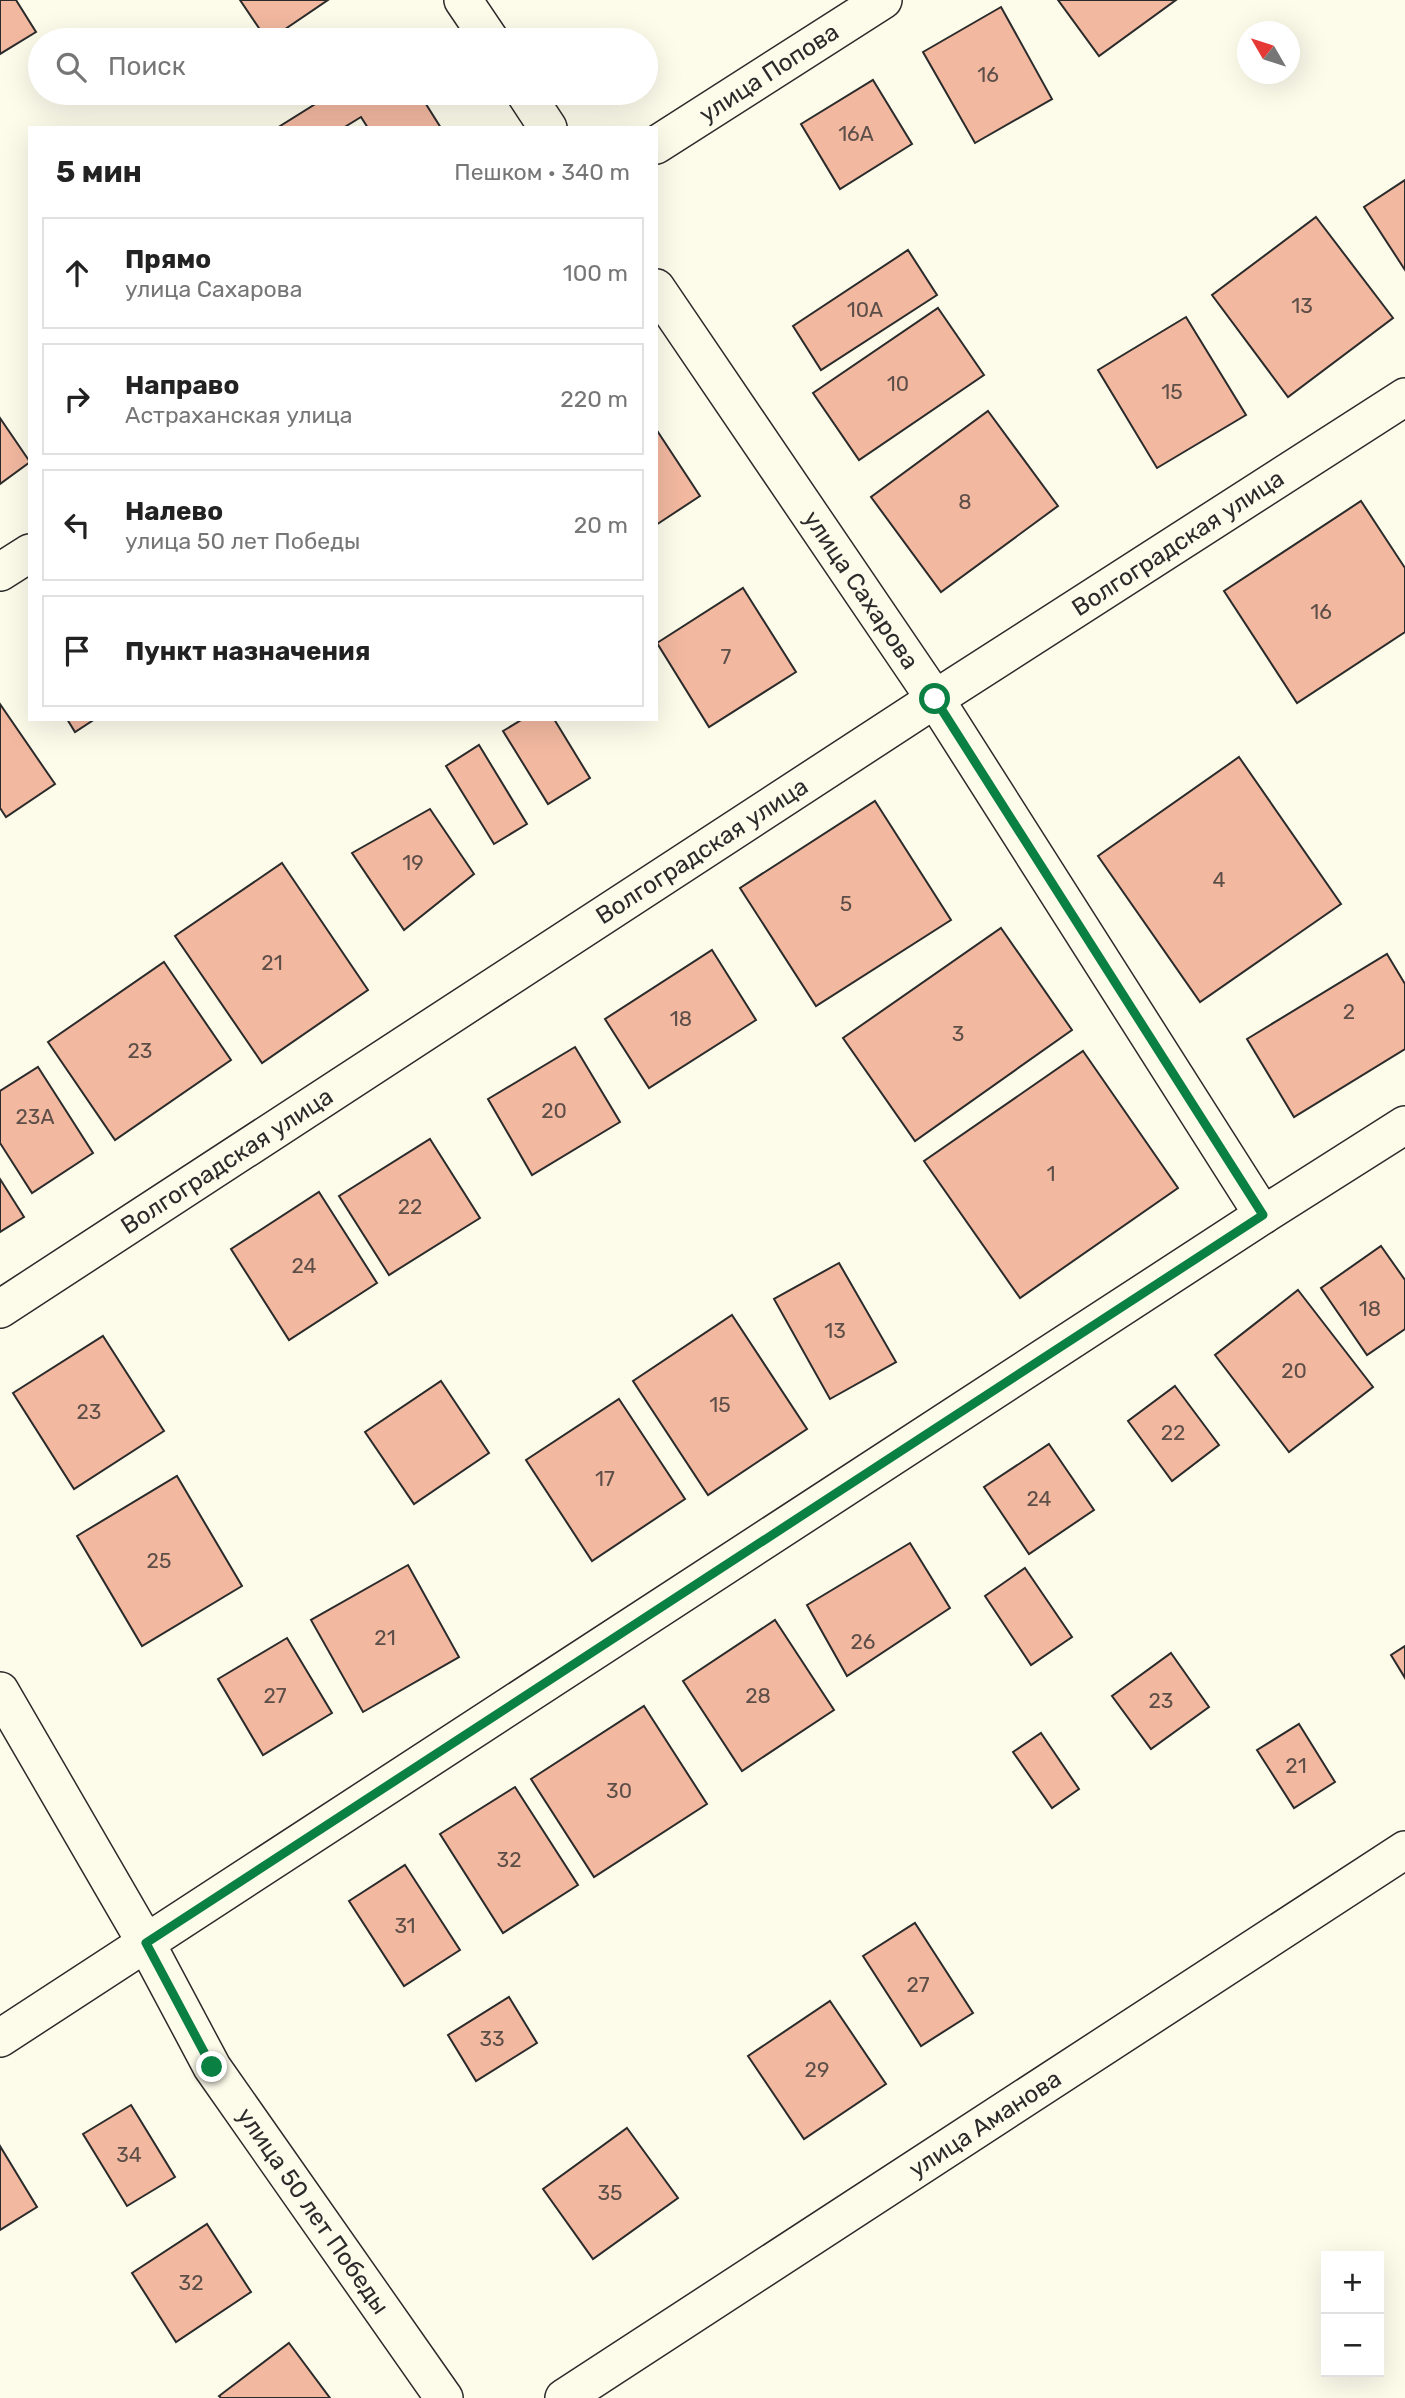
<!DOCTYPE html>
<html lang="ru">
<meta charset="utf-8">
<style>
:root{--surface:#fff;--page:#f2f2f2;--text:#222;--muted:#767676;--line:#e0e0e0}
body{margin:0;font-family:Rubik,sans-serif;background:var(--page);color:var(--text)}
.controls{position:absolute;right:21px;bottom:21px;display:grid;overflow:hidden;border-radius:0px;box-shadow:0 7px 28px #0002}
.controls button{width:63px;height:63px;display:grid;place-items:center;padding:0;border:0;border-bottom:2px solid var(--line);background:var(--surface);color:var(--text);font:35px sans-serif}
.compass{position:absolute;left:1237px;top:21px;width:63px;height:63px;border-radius:50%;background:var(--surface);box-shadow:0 7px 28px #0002;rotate:309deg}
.stop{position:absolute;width:21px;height:21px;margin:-16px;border:5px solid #0b8043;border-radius:50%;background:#fff}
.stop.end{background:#0b8043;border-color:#fff;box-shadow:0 2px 7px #0008}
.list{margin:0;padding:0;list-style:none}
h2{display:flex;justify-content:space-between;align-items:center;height:91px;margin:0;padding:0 28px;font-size:30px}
h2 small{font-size:23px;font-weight:400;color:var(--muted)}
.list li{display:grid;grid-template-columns:46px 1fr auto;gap:21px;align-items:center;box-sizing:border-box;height:112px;margin:0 14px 14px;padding:0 14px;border:2px solid var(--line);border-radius:0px}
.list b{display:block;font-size:26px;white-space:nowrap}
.list p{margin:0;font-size:23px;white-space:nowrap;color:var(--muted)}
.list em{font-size:23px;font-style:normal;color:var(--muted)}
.icon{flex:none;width:38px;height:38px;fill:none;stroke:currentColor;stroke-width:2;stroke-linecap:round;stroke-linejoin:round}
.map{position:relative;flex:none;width:1405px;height:2398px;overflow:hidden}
.search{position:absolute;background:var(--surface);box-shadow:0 7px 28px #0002;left:28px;top:28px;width:630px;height:77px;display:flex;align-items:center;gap:18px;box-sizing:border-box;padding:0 24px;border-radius:38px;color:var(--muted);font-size:26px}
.panel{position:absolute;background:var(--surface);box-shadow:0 7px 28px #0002;left:28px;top:126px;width:630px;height:595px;border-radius:0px}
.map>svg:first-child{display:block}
.building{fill:#f2b8a0;stroke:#2b2b2b;stroke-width:2}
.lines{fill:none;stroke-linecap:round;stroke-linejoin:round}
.street-casing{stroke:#2b2b2b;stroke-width:40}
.street{stroke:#fdfbea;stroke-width:37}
.route{stroke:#0b8043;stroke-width:9}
.labels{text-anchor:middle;stroke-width:5;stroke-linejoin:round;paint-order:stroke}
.number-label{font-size:21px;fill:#5d4e48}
.street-label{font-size:24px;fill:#2b2b2b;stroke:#fdfbea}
</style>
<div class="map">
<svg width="1405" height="2398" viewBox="0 0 1405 2398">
<rect width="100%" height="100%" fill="#fdfbea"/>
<g class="building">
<polygon points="0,0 16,0 36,32 0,54"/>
<polygon points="240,0 328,0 269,40 267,40"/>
<polygon points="1058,0 1176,0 1099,56"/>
<polygon points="1001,7 1052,99 975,143 923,52"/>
<polygon points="873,80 912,144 840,189 801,124"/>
<polygon points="333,93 419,93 441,128 368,128 361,117 343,128 277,128"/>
<polygon points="1405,180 1405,270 1364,207"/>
<polygon points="1316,217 1393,318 1288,397 1212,295"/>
<polygon points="908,250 937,295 821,370 793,326"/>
<polygon points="938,308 984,375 859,460 813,393"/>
<polygon points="1186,317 1246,415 1157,468 1098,370"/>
<polygon points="988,411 1058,506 941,592 871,497"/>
<polygon points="0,418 30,462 0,484"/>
<polygon points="656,429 700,496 656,525"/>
<polygon points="1361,501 1405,568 1405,632 1297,703 1224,591"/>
<polygon points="743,588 796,672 709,727 657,643"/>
<polygon points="0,704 55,784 6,817 0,808"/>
<polygon points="67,719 95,719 75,732"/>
<polygon points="523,719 554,719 590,778 548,804 503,731"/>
<polygon points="479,745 527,824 494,844 446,766"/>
<polygon points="1239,757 1341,904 1200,1002 1098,856"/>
<polygon points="875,801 951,920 816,1006 740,888"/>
<polygon points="430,809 474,874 404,930 352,853"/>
<polygon points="282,863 368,990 262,1063 175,936"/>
<polygon points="1001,928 1072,1030 915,1141 843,1038"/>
<polygon points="712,950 756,1020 649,1088 605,1019"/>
<polygon points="1387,954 1405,984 1405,1049 1294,1117 1247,1039"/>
<polygon points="164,962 231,1060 115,1140 48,1042"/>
<polygon points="575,1047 620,1122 532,1175 488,1099"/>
<polygon points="1083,1051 1178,1188 1020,1298 924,1161"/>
<polygon points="38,1067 93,1153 32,1193 0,1143 0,1091"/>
<polygon points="430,1139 480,1218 389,1275 339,1196"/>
<polygon points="0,1179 24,1217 0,1232"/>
<polygon points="319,1192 377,1283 289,1340 231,1249"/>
<polygon points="1381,1246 1405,1280 1405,1329 1367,1355 1321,1288"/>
<polygon points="839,1263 896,1362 830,1399 774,1299"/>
<polygon points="1298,1290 1373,1387 1289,1452 1215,1355"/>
<polygon points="732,1315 807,1429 708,1495 633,1381"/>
<polygon points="103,1336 164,1431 74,1489 13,1393"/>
<polygon points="441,1381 489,1453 414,1504 365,1432"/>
<polygon points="1175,1386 1219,1445 1172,1481 1128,1421"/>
<polygon points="619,1399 685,1499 592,1561 526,1460"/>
<polygon points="1049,1444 1094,1510 1029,1554 984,1487"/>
<polygon points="177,1476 242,1586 142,1646 77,1536"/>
<polygon points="910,1543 950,1608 847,1676 807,1605"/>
<polygon points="408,1565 459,1657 363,1712 311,1620"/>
<polygon points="1025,1568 1072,1637 1031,1665 985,1596"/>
<polygon points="775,1620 834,1710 742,1771 683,1681"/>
<polygon points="287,1638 332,1713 263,1755 218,1679"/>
<polygon points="1405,1646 1405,1678 1391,1655"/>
<polygon points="1171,1653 1209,1707 1151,1749 1112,1696"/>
<polygon points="644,1706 707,1804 594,1877 531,1779"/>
<polygon points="1299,1724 1335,1782 1294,1808 1257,1750"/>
<polygon points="1041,1733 1079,1789 1052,1808 1013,1752"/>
<polygon points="515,1787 578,1885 503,1933 440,1834"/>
<polygon points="405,1865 460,1950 404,1986 349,1901"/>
<polygon points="915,1923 973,2013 921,2046 863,1956"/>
<polygon points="509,1997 537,2043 476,2081 448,2035"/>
<polygon points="830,2001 886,2084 804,2139 748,2056"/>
<polygon points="131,2105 175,2177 127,2206 83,2134"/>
<polygon points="627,2128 678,2198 593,2259 543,2189"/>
<polygon points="0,2146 37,2207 0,2230"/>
<polygon points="207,2224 251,2292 176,2342 132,2273"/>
<polygon points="289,2343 330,2398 221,2398 219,2396"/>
</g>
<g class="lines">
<g class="street-casing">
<g id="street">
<polyline points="463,0 490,40"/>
<polyline points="525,93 548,128"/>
<polyline points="656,145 883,0"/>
<polyline points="656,288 935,699 1263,1215"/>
<polyline points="0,572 30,553"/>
<polyline points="0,1309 935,699 1405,397"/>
<polyline points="0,1691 146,1943 212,2067 444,2398"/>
<polyline points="0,2038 1263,1215 1405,1125"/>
<polyline points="564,2398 1405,1850"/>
</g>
</g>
<use href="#street" class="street"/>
</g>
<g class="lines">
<polyline class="route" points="212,2067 146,1943 1263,1215 935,699"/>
</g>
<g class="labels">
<g class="number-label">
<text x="988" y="82">16</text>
<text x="856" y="141">16А</text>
<text x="1302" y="313">13</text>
<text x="865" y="317">10А</text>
<text x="898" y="391">10</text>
<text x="1172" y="399">15</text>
<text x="965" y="509">8</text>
<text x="1321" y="619">16</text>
<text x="726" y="664">7</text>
<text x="413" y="870">19</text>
<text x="1219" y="887">4</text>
<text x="846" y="911">5</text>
<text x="272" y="970">21</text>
<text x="1349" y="1019">2</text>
<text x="681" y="1026">18</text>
<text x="958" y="1041">3</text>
<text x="140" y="1058">23</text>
<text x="554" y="1118">20</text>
<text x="35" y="1124">23А</text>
<text x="1051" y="1181">1</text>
<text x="410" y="1214">22</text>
<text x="304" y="1273">24</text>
<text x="1370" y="1316">18</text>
<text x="835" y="1338">13</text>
<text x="1294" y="1378">20</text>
<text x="720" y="1412">15</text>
<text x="89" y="1419">23</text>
<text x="1173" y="1440">22</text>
<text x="605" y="1486">17</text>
<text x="1039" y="1506">24</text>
<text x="159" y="1568">25</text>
<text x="385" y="1645">21</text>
<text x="863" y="1649">26</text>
<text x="275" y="1703">27</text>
<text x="758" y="1703">28</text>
<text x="1161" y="1708">23</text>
<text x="1296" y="1773">21</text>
<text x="619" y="1798">30</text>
<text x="509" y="1867">32</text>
<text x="405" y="1933">31</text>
<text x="918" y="1992">27</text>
<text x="492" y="2046">33</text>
<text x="817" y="2077">29</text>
<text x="129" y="2162">34</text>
<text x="610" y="2200">35</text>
<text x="191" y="2290">32</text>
</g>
<g class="street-label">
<text transform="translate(769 73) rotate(-33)" y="8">улица Попова</text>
<text transform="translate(1178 543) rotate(-33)" y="8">Волгоградская улица</text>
<text transform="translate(861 590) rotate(56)" y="8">улица Сахарова</text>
<text transform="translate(702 851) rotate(-33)" y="8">Волгоградская улица</text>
<text transform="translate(227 1161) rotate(-33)" y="8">Волгоградская улица</text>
<text transform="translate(985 2124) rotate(-33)" y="8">улица Аманова</text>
<text transform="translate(313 2211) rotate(55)" y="8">улица 50 лет Победы</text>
</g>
</g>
</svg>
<div class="controls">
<button>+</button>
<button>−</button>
</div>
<svg class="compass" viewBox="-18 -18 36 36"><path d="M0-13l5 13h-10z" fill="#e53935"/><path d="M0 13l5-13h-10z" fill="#767676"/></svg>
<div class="stop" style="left:935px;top:699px"></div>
<div class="stop end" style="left:212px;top:2067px"></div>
<div class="search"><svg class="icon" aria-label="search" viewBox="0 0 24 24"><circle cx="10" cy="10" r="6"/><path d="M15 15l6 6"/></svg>Поиск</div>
<section class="panel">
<h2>5 мин<small>Пешком · 340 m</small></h2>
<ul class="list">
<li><svg class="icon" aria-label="ahead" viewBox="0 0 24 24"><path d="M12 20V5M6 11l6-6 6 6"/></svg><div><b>Прямо</b><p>улица Сахарова</p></div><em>100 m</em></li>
<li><svg class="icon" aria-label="right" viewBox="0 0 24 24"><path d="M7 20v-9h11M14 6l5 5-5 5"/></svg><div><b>Направо</b><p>Астраханская улица</p></div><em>220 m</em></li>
<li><svg class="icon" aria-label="left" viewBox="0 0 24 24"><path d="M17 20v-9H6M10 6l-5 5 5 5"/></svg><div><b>Налево</b><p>улица 50 лет Победы</p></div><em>20 m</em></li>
<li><svg class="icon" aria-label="arrive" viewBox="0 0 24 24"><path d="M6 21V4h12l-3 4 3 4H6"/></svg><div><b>Пункт назначения</b></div></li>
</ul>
</section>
</div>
